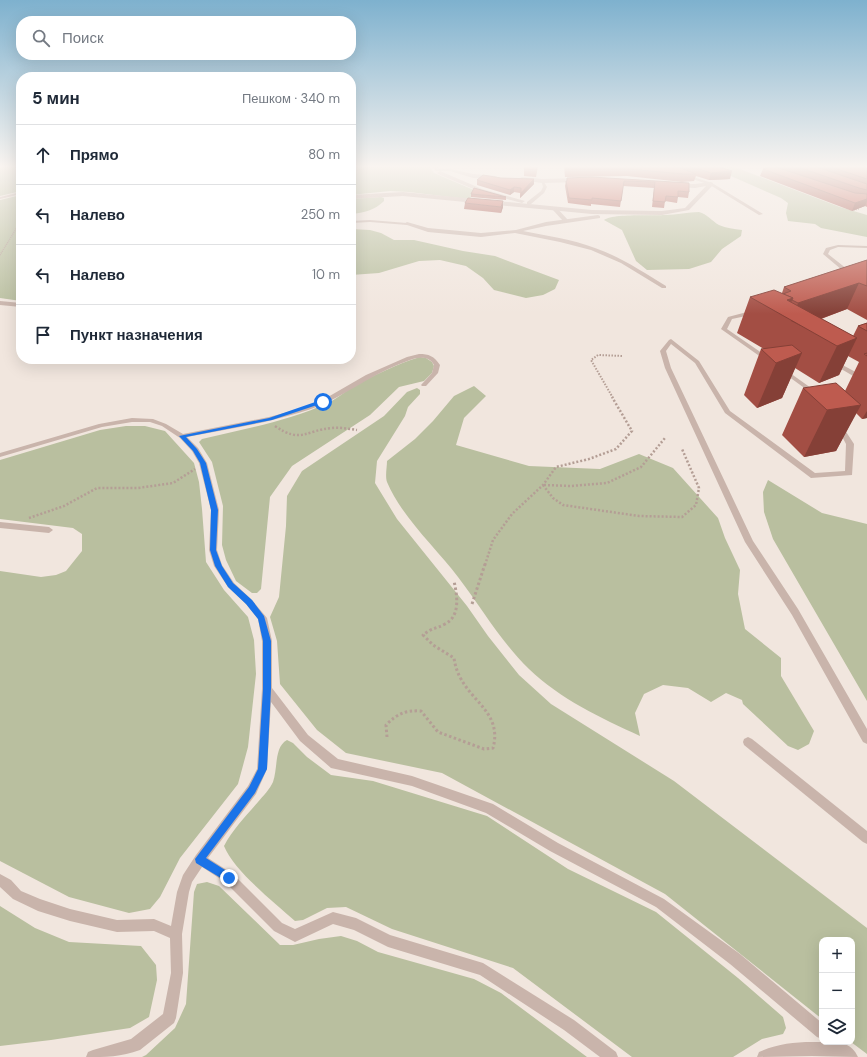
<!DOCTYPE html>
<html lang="ru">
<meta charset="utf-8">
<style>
:root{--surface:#fff;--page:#f6f6f7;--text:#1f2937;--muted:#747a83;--line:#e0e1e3}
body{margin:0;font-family:"DM Sans",sans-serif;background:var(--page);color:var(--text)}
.controls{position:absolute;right:12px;bottom:12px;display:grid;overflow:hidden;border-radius:8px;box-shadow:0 4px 16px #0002}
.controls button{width:36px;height:36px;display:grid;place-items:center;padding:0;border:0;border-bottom:1px solid var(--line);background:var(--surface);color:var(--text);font:20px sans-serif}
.stop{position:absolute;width:12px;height:12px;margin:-9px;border:3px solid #1a73e8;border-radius:50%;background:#fff}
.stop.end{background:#1a73e8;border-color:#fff;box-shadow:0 1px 4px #0008}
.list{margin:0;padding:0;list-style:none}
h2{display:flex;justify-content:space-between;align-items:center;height:52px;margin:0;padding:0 16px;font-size:17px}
h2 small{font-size:13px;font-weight:400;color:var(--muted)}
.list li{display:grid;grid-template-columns:26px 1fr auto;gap:12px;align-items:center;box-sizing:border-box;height:60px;padding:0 16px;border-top:1px solid var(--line)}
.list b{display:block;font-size:15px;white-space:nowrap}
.list em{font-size:13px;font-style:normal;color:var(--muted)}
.icon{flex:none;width:22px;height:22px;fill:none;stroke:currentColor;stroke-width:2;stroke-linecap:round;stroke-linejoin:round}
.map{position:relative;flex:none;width:867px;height:1057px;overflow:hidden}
.search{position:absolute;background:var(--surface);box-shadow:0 4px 16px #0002;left:16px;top:16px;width:340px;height:44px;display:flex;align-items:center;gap:10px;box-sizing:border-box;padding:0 14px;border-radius:16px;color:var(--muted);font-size:15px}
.panel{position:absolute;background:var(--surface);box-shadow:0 4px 16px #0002;left:16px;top:72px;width:340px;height:292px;border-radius:16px}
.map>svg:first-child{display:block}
.green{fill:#b9bf9f}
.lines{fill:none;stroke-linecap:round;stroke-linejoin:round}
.path-far3{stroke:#b49e95;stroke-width:1.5;stroke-dasharray:1 1;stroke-linecap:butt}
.path-far2{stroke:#b49e95;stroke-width:2;stroke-dasharray:1.5 1.5;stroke-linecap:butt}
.path-far1{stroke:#b49e95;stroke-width:2.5;stroke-dasharray:2 2;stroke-linecap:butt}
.path{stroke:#b49e95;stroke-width:3;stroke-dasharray:2.5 2.5;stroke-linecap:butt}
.lane{fill:#c9b4ab;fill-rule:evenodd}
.street{fill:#c9b4ab;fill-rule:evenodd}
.wall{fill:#a34e44}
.shaded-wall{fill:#854037}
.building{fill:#be5b4f;stroke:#854037}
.route{fill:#1a73e8}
</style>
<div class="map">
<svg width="867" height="1057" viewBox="0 0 867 1057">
<rect width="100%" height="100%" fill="#f1e6de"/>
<g class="green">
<polygon points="0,166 21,166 21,191 0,196"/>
<polygon points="351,166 429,166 434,173 474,190 475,193 470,198 466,199 409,192 390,191 351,195"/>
<polygon points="708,166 732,166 840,207 867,215 867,237 821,228 815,224 788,221 786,213 788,203 781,198"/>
<polygon points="21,195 21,301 0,298 0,200"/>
<path d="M381 197 384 198V201C375 210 364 213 351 214V199Z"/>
<path d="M699 212C707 214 712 221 719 225 726 228 734 229 742 230L741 236 722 249 711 262 689 269 647 270 636 261 622 230 604 220C613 213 653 216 665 215 677 215 688 212 699 212Z"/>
<polygon points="351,229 370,230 381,233 394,240 414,240 463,251 495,256 559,280 555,289 543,295 526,298 494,290 483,278 466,266 440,260 419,261 379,273 351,275"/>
<path d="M420 357 426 358 432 362 434 366 432 373 424 381 399 387 370 415 292 466 270 497 261 589 257 593H252L236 581 226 560 222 545 223 506 212 462 199 442 202 439C245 429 288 421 328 403 336 399 343 393 351 388 372 376 397 364 420 357Z"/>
<path d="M474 386 486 396 464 418 456 445 529 466 600 469 639 454 673 468 718 518 725 538 740 570 738 594 745 629 781 658V676L814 731 809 744 798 750 788 746 743 704 742 700 726 693 711 702 688 688 663 685 644 694 635 713 640 736C601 718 560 699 529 669 501 642 481 607 458 577 436 548 401 516 387 482 385 476 387 467 387 461L415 439 433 421 454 396Z"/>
<polygon points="417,388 420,390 420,394 408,407 405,416 377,461 375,483 397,519 467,606 488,636 519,675 551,704 674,781 867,928 867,1054 851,1042 852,940 822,940 822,1019 665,894 442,773 346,753 317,730 280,684 277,641 270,617 279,597 286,526 287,496 302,471 384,416 407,392"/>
<polygon points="126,426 145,426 165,431 194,463 199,482 202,509 206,562 224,590 248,617 254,640 256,674 248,747 238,784 180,858 160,897 150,909 129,913 69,897 0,861 0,571 41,577 56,575 66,571 82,551 82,534 73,528 0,519 0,460 100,430"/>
<polygon points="768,480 822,513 867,524 867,701 773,539 764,512 763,492"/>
<path d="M287 740 293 743 307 757 331 775 373 781 487 816 568 869 656 912 738 978 783 1017 786 1028 783 1034 762 1039 733 1057H632L513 968 392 929 346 907 327 908 303 920 295 921C274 902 234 871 224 846 233 829 246 816 258 802 263 796 270 789 273 782 278 768 274 747 287 740Z"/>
<polygon points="207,882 219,886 280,945 293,945 319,939 341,936 357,941 378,952 474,979 501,993 587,1057 142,1057 146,1055 175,1028 186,1004 194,892 197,884"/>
<polygon points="0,906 35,928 69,942 141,946 156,965 157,980 149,1017 130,1028 51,1040 0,1046"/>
</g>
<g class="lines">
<g class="path-far3">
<polyline points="351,172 375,166"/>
<polyline points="854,210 859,209"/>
<polyline points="0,255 16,229 21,224"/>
<polyline points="19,268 21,262"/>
</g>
<g class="path-far2">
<polyline points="20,267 17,283 21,296"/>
<polyline points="613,398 591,360 598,355 623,356"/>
</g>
<g class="path-far1">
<path d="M275 426C301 444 306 430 332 428 340 427 349 429 357 430"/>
<polyline points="543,485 553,498 563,505 639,516 682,517 696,505 699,488 682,449"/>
<polyline points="544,485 571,486 607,483 641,467 665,438"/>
<polyline points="29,518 64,506 97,488 138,488 173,483 195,469"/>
<polyline points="485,565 493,540 512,514 543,485 556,467 589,459 616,449 632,431 612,397"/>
</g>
<g class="path">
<polyline points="472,604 485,564"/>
<path d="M387 737 386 725C397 714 405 710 421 711L438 732 484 749 493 748C502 715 474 703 461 679 457 672 455 665 454 658L433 645 423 635C433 627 436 629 445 624 461 616 457 595 454 581"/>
</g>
<g class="lane">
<polygon points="754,166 761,166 772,169 770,170"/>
<polygon points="684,174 712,183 763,214 759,215 710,185 684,176"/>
<polygon points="541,180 543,180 547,187 544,193 531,204 527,204 527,202 541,191 543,187"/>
<polygon points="21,192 21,194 0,199 0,197"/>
<polygon points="552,207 556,207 568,220 568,222 564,222 552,209"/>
<polygon points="370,220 407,223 409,224 407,225 370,222 351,223 351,221"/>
<polygon points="838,245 867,246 867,248 838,247 830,250 828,254 852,273 852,275 848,275 823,254 826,248"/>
<polygon points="0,301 21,303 21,307 0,305"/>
<polygon points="747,312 756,317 753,319 746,316 732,319 727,329 769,358 769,360 765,360 721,329 728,317"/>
<polygon points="671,339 699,361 730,411 815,473 845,471 846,444 836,425 837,424 841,424 854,444 852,475 811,478 725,413 695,363 671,344 666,351 671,368 753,541 798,609 867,729 867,744 863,742 792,615 745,542 665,368 660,351 669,340"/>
<path d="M419 354C429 354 434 356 440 365L438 373 426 386H422L421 385 432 373 434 365C429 356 419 357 410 360 380 370 354 389 326 403 315 408 303 412 291 415 257 425 222 430 187 437L198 448 207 463 219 510 217 550 222 565 234 583 252 600 267 618 272 641V688L308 735 338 759 412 776 493 804 558 843 664 899 740 954 822 1023V1039L817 1037 730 964 656 907 550 851 486 813 412 786 331 768 300 741 271 702 267 769 256 794 208 858 233 874 282 923 295 929 333 912 356 918 390 935 483 963 574 1020 616 1052 618 1057H600L564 1030 480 975 388 947 354 930 333 924 295 942 274 931 225 882 202 867 192 882 189 892 182 934 183 973 176 1018 174 1023 140 1050C121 1057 106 1057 86 1057L88 1052 93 1050 131 1039 163 1014 171 973 170 938 154 931 117 932 70 921 38 911 13 899 0 887V874L11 880 21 891 40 899 70 909 117 920 154 919 171 926 177 892 183 875 196 855 248 786 257 769 262 689V641L258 619 246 604 228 587 214 566 209 550 211 510 199 463 192 451 180 438 162 426 150 422H132L102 427 0 457V453L99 424 132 418 153 419 166 424 183 434 269 417 299 409 321 401 366 375 407 357Z"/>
<polygon points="833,360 867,378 867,382 860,380 831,363 831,361"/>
<polygon points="783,368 818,393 818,395 814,395 781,371 780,370"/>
<polygon points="0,522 49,527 53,530 49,533 0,528"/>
<polygon points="748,737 752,739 867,831 867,844 863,842 744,745 743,742 744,739"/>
<path d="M812 1042C829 1042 850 1038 858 1057L812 1056 757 1057 759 1052C777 1044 793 1042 812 1042Z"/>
</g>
<g class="street">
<polygon points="432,166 437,166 439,169 450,169 473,174 496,176 497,177 494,179 473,178 450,171 440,171 482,189 525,201 522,203 478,191 438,174 437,173 440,171 436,171"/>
<polygon points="522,177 542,179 579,178 582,180 579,182 542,183 520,180 520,178"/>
<polygon points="711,182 713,183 713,185 689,210 662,215 592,214 403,196 351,199 351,195 403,192 592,210 662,211 685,208 706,186 695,188 675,187 672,185 673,184 695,184"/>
<path d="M598 215 600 216V218L546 226 523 231C547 236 572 239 595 248 621 257 643 272 666 286V288H662L621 263 591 250 560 242 515 233 481 237 428 232 404 224 407 222 428 228 481 233 516 230 546 222Z"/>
</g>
</g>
<g class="wall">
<polygon points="463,166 477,166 474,167 464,167"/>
<polygon points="538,166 536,177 524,176 524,169"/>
<polygon points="564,166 716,166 730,179 709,180 696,176 694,181 682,182 627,176 565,177"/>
<polygon points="772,166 867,166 867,207 865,206 852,211 760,176 763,169"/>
<polygon points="501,178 534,179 534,184 520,198 520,193 514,192 510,195 477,185 477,180"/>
<polygon points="567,178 689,183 689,192 688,198 678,197 677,203 665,201 664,208 652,207 654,188 623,186 620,207 591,204 591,206 568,203 565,186 566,181 567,181"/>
<polygon points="471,194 506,197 506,200 471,197"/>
<polygon points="465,203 503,207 501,213 464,209"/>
<polygon points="867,260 867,320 847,309 821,319 853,336 858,326 867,323 867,418 862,419 856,413 836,451 804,457 782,435 803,388 845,391 859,362 848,356 839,375 819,383 795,368 782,398 757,408 744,395 761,349 764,349 737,333 750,297 782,293 784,287"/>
</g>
<g class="shaded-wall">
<polygon points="732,171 730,179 709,180 711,173"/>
<polygon points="534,179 534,184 520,198 521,193"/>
<polygon points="514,187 514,192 510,195 510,190"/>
<polygon points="867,199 867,201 865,206 852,211 855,203"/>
<polygon points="503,201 503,207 501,213 501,207"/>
<polygon points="859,283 847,309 801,326 791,321 798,303"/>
<polygon points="793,298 785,317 787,300"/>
<polygon points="857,338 839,375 819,383 837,346"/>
<polygon points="802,353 782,398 757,408 776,363"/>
<polygon points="861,405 836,451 804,457 827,410"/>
<polygon points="867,411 867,418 862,419"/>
</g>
<g class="building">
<polygon points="525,166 537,166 536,170 524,169"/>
<polygon points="566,166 676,166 696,174 684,174 628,169 566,169"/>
<polygon points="690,166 716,166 732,171 711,173"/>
<polygon points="773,166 855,193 867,194 867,199 855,203 763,169"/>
<polygon points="795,166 814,166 867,184 867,190 859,188"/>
<polygon points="828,166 867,166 867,179"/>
<polygon points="483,175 501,178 534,179 521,193 521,188 514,187 510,190 477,180"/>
<polygon points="591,177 689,183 689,192 678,191 678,197 666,196 665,202 653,201 655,182 624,181 621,201 592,198 592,200 569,198 566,181 567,181 567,178"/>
<polygon points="474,188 506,197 471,194"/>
<polygon points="468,198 503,201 501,207 465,203"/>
<polygon points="867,260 867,286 859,283 798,303 792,300 793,298 783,294 791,291 784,287"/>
<polygon points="774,290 793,298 787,300 857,338 837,346 750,297"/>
<polygon points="867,323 867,331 858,326"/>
<polygon points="792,345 802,353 776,363 761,349"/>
<polygon points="867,353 867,356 864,354"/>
<polygon points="836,383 861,405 827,410 803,388"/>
</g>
<linearGradient id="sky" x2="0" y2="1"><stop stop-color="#7eb1ce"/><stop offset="0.53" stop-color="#f9f4f0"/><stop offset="1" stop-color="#f9f4f0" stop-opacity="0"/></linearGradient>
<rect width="867" height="314" fill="url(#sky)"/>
<polygon class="route" points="321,400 326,402 272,420 186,437 197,449 206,463 218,510 216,550 222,566 233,583 252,600 264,616 271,641 271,689 267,769 255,793 206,858 233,875 234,878 233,881 229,883 196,863 195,859 249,787 258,769 263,689 263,641 258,619 246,604 228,587 215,566 210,550 211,510 200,463 193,451 179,436 269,418"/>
</svg>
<div class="controls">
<button>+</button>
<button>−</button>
<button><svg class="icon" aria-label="layers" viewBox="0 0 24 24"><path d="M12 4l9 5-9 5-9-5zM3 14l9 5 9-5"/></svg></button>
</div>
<div class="stop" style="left:323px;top:402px"></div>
<div class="stop end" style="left:229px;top:878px"></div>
<div class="search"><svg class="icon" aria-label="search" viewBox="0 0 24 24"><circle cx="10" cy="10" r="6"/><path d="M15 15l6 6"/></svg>Поиск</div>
<section class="panel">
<h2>5 мин<small>Пешком · 340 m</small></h2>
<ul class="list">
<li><svg class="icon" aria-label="ahead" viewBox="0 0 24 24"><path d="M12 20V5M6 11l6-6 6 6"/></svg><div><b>Прямо</b></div><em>80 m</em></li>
<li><svg class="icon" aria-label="left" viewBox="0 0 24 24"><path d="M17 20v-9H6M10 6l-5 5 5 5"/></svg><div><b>Налево</b></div><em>250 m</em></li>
<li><svg class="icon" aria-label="left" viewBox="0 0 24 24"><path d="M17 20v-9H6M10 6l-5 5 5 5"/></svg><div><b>Налево</b></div><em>10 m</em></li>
<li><svg class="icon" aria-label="arrive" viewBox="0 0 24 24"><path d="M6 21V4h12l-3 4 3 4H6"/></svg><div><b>Пункт назначения</b></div></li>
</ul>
</section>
</div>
